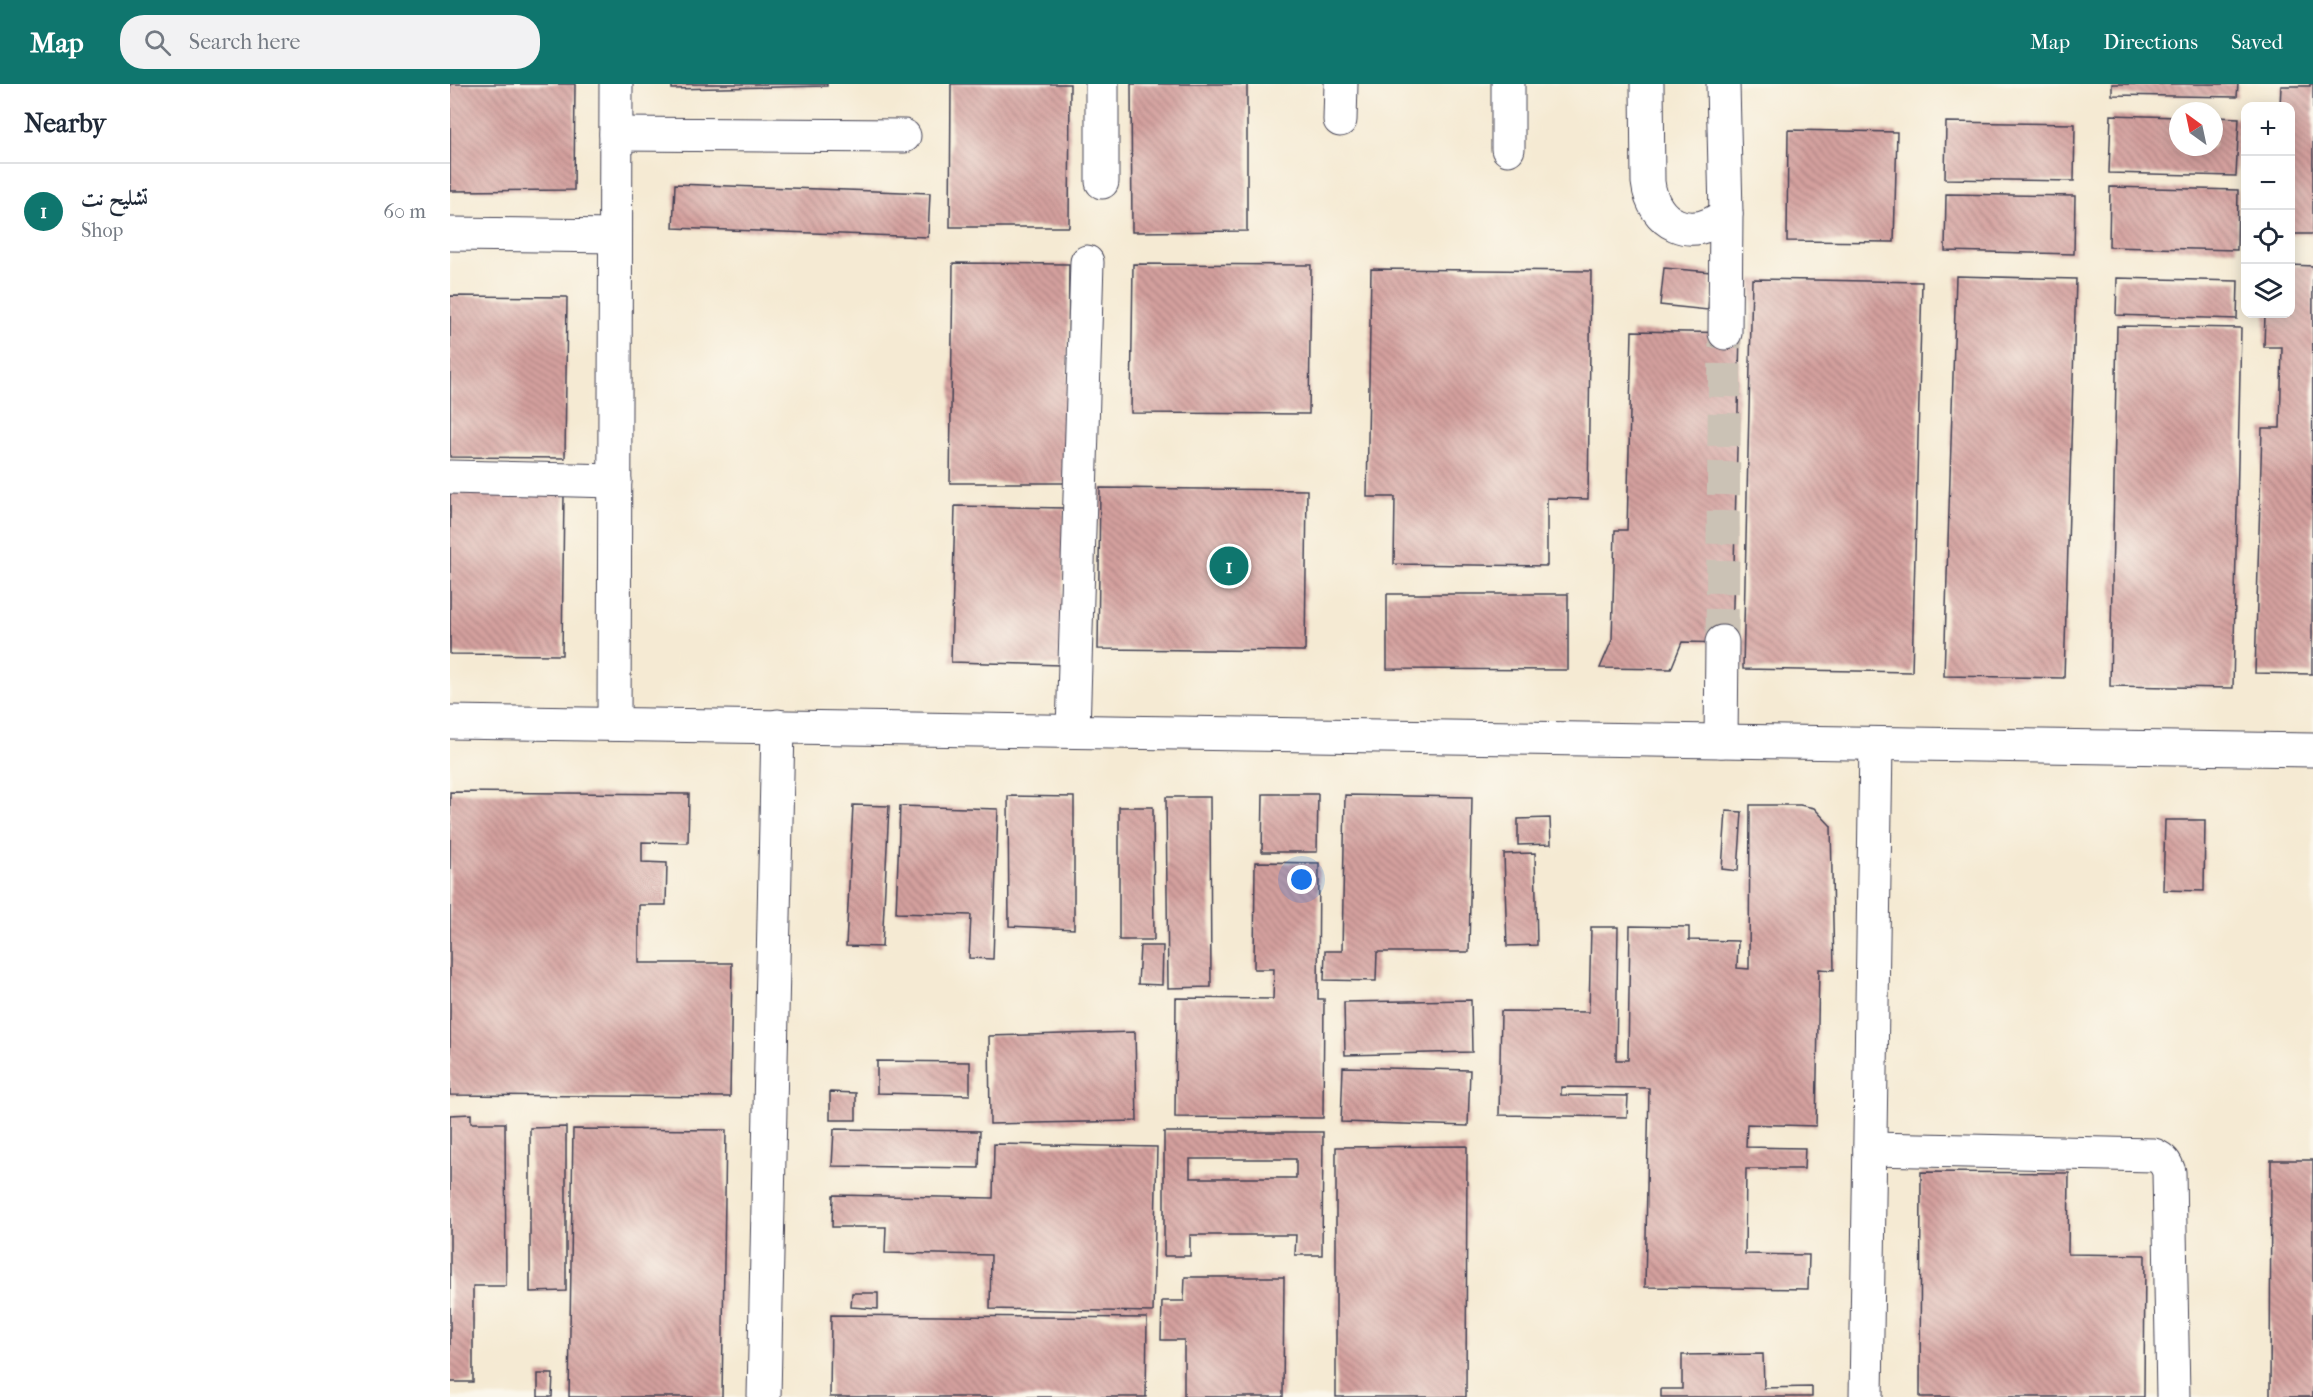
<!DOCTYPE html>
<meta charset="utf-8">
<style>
:root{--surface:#fff;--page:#f2f2f3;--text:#1f2937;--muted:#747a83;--line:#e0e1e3;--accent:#0f766e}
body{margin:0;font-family:"IM FELL French Canon",Amiri,serif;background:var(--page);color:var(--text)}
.controls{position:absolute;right:18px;top:18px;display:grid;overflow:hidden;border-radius:12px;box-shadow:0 3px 15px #0003}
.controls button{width:54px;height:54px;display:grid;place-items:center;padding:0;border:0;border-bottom:2px solid var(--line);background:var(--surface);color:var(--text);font:30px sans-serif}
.compass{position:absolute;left:1719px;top:18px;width:54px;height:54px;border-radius:50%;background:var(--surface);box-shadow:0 3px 15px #0003;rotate:327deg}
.you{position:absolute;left:852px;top:796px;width:21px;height:21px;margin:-15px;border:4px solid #fff;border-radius:50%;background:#1a73e8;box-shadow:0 0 0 9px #1a73e833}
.badge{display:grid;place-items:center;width:39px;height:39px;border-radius:50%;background:var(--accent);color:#fff;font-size:20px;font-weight:700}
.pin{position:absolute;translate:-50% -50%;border:3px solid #fff;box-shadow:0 2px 6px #0006}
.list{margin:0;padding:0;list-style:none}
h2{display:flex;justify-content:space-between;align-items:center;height:78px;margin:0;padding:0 24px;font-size:26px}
h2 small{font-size:20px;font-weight:400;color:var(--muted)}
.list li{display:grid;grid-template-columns:39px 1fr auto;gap:18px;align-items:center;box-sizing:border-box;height:96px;padding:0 24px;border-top:2px solid var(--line)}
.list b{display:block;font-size:22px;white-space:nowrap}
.list p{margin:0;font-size:20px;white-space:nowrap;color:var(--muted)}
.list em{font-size:20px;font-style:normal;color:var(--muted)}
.icon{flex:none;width:33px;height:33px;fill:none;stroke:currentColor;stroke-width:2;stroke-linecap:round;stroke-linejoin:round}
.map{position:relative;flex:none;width:1863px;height:1313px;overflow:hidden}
header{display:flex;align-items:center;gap:36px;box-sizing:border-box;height:84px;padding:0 30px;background:var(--accent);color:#fff}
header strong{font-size:28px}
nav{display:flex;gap:33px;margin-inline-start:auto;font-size:21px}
.search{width:420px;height:54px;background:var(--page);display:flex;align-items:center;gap:15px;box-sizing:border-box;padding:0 21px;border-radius:24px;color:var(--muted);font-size:22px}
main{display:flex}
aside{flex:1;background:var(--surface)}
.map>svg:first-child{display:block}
.building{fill:url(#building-back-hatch);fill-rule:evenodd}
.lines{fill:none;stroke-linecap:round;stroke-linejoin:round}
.minor-tunnel{stroke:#cbc2b5;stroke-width:33;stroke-dasharray:33 16;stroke-linecap:butt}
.minor-casing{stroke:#424052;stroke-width:35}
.minor{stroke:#fff;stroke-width:33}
</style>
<header>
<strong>Map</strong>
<div class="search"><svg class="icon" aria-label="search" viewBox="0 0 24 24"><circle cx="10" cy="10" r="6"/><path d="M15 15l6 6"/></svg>Search here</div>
<nav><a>Map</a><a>Directions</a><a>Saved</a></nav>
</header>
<main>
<aside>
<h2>Nearby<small></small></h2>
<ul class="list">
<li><span class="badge">1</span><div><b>تشليح نت</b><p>Shop</p></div><em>60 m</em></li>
</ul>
</aside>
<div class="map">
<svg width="1863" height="1313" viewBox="0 0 1863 1313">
<defs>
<pattern id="building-back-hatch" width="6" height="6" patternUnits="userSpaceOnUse" patternTransform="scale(1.5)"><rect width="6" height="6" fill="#d4a09e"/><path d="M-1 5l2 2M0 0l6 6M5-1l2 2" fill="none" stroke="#ac8282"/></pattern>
</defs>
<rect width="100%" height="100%" fill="#fbf7ec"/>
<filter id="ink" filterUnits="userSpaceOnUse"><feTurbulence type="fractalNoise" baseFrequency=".0167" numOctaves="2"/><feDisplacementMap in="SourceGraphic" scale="12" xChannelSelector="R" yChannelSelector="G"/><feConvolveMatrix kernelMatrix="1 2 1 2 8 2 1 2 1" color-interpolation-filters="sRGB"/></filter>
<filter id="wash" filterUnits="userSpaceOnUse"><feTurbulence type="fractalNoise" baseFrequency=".008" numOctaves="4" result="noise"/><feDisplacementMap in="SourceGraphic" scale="24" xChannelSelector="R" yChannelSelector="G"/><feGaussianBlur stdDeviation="1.35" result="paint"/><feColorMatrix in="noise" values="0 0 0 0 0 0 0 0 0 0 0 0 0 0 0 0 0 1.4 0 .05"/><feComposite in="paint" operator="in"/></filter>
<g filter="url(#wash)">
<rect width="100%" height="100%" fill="#f5ead3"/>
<g id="blocks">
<g class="building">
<polygon points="0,0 125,0 124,106 0,107"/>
<polygon points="222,0 377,0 377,2 222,5"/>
<polygon points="501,0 620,0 619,143 500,143"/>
<polygon points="681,0 797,0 797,147 682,148"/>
<polygon points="1662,0 1788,0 1787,13 1662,11"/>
<polygon points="1860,0 1863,0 1863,150 1840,150 1840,22 1830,22 1831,2 1860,2"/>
<polygon points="1661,31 1728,33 1728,63 1764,63 1764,33 1789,34 1786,92 1659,89"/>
<polygon points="1496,38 1625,40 1624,97 1495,95"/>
<polygon points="1338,46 1447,48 1444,158 1337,157"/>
<polygon points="225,100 480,109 478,153 223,144"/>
<polygon points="1660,103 1788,106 1787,166 1659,163"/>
<polygon points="1496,110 1625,112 1624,170 1495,167"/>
<polygon points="503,179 619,180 617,399 500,399"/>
<polygon points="683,180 861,181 859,330 681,329"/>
<polygon points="1840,181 1863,182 1862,590 1805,589 1812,344 1830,344 1832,263 1814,263 1815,230 1840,230"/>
<polygon points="1214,184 1261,188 1258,226 1210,221"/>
<polygon points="921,185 1141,187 1138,415 1097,414 1097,482 944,480 945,413 917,413"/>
<polygon points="1506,192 1626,195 1614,594 1494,592"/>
<polygon points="1667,194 1788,197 1787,235 1666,231"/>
<polygon points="1302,195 1472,198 1462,588 1293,585"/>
<polygon points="0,212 117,213 115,374 0,373"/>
<polygon points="1667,242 1791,244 1783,604 1660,602"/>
<polygon points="1182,247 1290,249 1282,559 1232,558 1221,585 1150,584 1162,556 1165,446 1177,446"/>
<polygon points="650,404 857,406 855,567 648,565"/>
<polygon points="0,408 114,409 112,571 0,570"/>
<polygon points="505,422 615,424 611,581 501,578"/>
<polygon points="937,510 1118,510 1118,586 937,585"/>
<polygon points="0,708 239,710 238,759 192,758 192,778 217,779 216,821 189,821 189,879 282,879 280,1013 0,1011"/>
<polygon points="813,710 868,710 867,768 812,768"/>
<polygon points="895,711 1022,713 1019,868 927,868 926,897 874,896 875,867 892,867"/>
<polygon points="558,712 624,713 624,845 559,842"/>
<polygon points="716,713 760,713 761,903 718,904"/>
<polygon points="403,721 439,722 432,863 396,862"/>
<polygon points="1300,721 1350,721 1364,724 1381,742 1384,886 1369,885 1366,1042 1297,1040 1296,1063 1355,1064 1354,1085 1296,1085 1295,1170 1359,1171 1358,1205 1195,1203 1199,1004 1111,1003 1111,1011 1178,1012 1177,1033 1049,1031 1051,927 1139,928 1141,843 1168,843 1166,976 1178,976 1180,842 1239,843 1239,856 1288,857 1287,884 1299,885"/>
<polygon points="450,722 548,725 543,875 519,874 521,831 446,829"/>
<polygon points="669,723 703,723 704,856 669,856"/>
<polygon points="1276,727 1292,728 1288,787 1272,785"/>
<polygon points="1100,734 1101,760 1068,761 1068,735"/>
<polygon points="1715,736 1755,736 1754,807 1713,806"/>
<polygon points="1085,769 1087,861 1057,862 1054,770"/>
<polygon points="805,778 869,779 868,915 874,915 873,1034 725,1033 726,914 823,915 824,885 804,885"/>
<polygon points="690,862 713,862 712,901 688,900"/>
<polygon points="1021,916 1022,968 895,971 894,918"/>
<polygon points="685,948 687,1037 540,1040 539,952"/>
<polygon points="427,977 520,978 520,1011 427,1009"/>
<polygon points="893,983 1020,986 1018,1042 891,1038"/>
<polygon points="380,1008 406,1009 406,1036 380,1036"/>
<polygon points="21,1030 21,1039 55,1039 56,1202 23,1202 23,1298 0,1298 0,1031"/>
<polygon points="116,1043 116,1207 80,1208 80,1044"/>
<polygon points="123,1045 276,1046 272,1313 119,1313"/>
<polygon points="384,1045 530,1047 529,1084 382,1082"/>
<path d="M714 1048H873L872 1171H845L846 1151H740V1172H714ZM740 1075H846V1094H740Z"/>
<polygon points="544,1060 707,1063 703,1228 540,1225 541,1171 435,1169 436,1143 382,1143 383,1111 543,1114"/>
<polygon points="1017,1062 1016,1313 886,1313 886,1063"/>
<polygon points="1821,1076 1863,1076 1863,1313 1820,1313"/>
<polygon points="1471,1088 1619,1089 1618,1170 1695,1171 1694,1313 1470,1313"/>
<polygon points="735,1193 834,1193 833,1313 734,1313 734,1256 711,1256 712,1217 734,1217"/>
<polygon points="402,1209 428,1209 428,1225 401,1223"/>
<polygon points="381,1231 697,1234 696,1313 380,1313"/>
<polygon points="1313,1270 1314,1304 1362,1303 1362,1313 1211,1313 1211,1305 1232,1305 1232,1271"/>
<polygon points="88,1290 103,1290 102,1313 88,1313"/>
</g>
</g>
</g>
<g filter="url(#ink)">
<use href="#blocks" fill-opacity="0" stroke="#424052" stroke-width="1.5"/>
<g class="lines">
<polyline class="minor-tunnel" points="1272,558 1275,249"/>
<g class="minor-casing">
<g id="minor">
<path d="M1197 0 1198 98C1203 141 1242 159 1276 130"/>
<polyline points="1273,0 1276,130 1275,249"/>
<polyline points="890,36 891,0"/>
<polyline points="166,50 454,52"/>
<polyline points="1058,65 1058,0"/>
<polyline points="652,98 652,0"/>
<polyline points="0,150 165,152"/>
<polyline points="0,393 165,397"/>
<polyline points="0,638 1863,666"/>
<polyline points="164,640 166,0"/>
<polyline points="623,647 637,178"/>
<polyline points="1271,657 1272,558"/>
<path d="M1420 1065 1704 1071C1713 1075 1716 1079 1719 1088L1723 1313"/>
<polyline points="314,1313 328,642"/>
<polyline points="1416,1313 1426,660"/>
</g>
</g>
<use href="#minor" class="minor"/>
</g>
</g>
</svg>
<div class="controls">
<button>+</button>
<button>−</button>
<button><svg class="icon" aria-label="locate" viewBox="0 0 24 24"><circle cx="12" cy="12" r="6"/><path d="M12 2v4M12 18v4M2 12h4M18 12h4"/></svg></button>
<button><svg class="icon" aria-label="layers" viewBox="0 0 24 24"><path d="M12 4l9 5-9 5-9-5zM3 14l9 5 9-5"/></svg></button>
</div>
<svg class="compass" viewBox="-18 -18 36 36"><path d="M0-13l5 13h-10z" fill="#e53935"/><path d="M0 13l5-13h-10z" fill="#747a83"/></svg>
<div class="you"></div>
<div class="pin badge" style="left:779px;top:482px">1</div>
</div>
</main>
